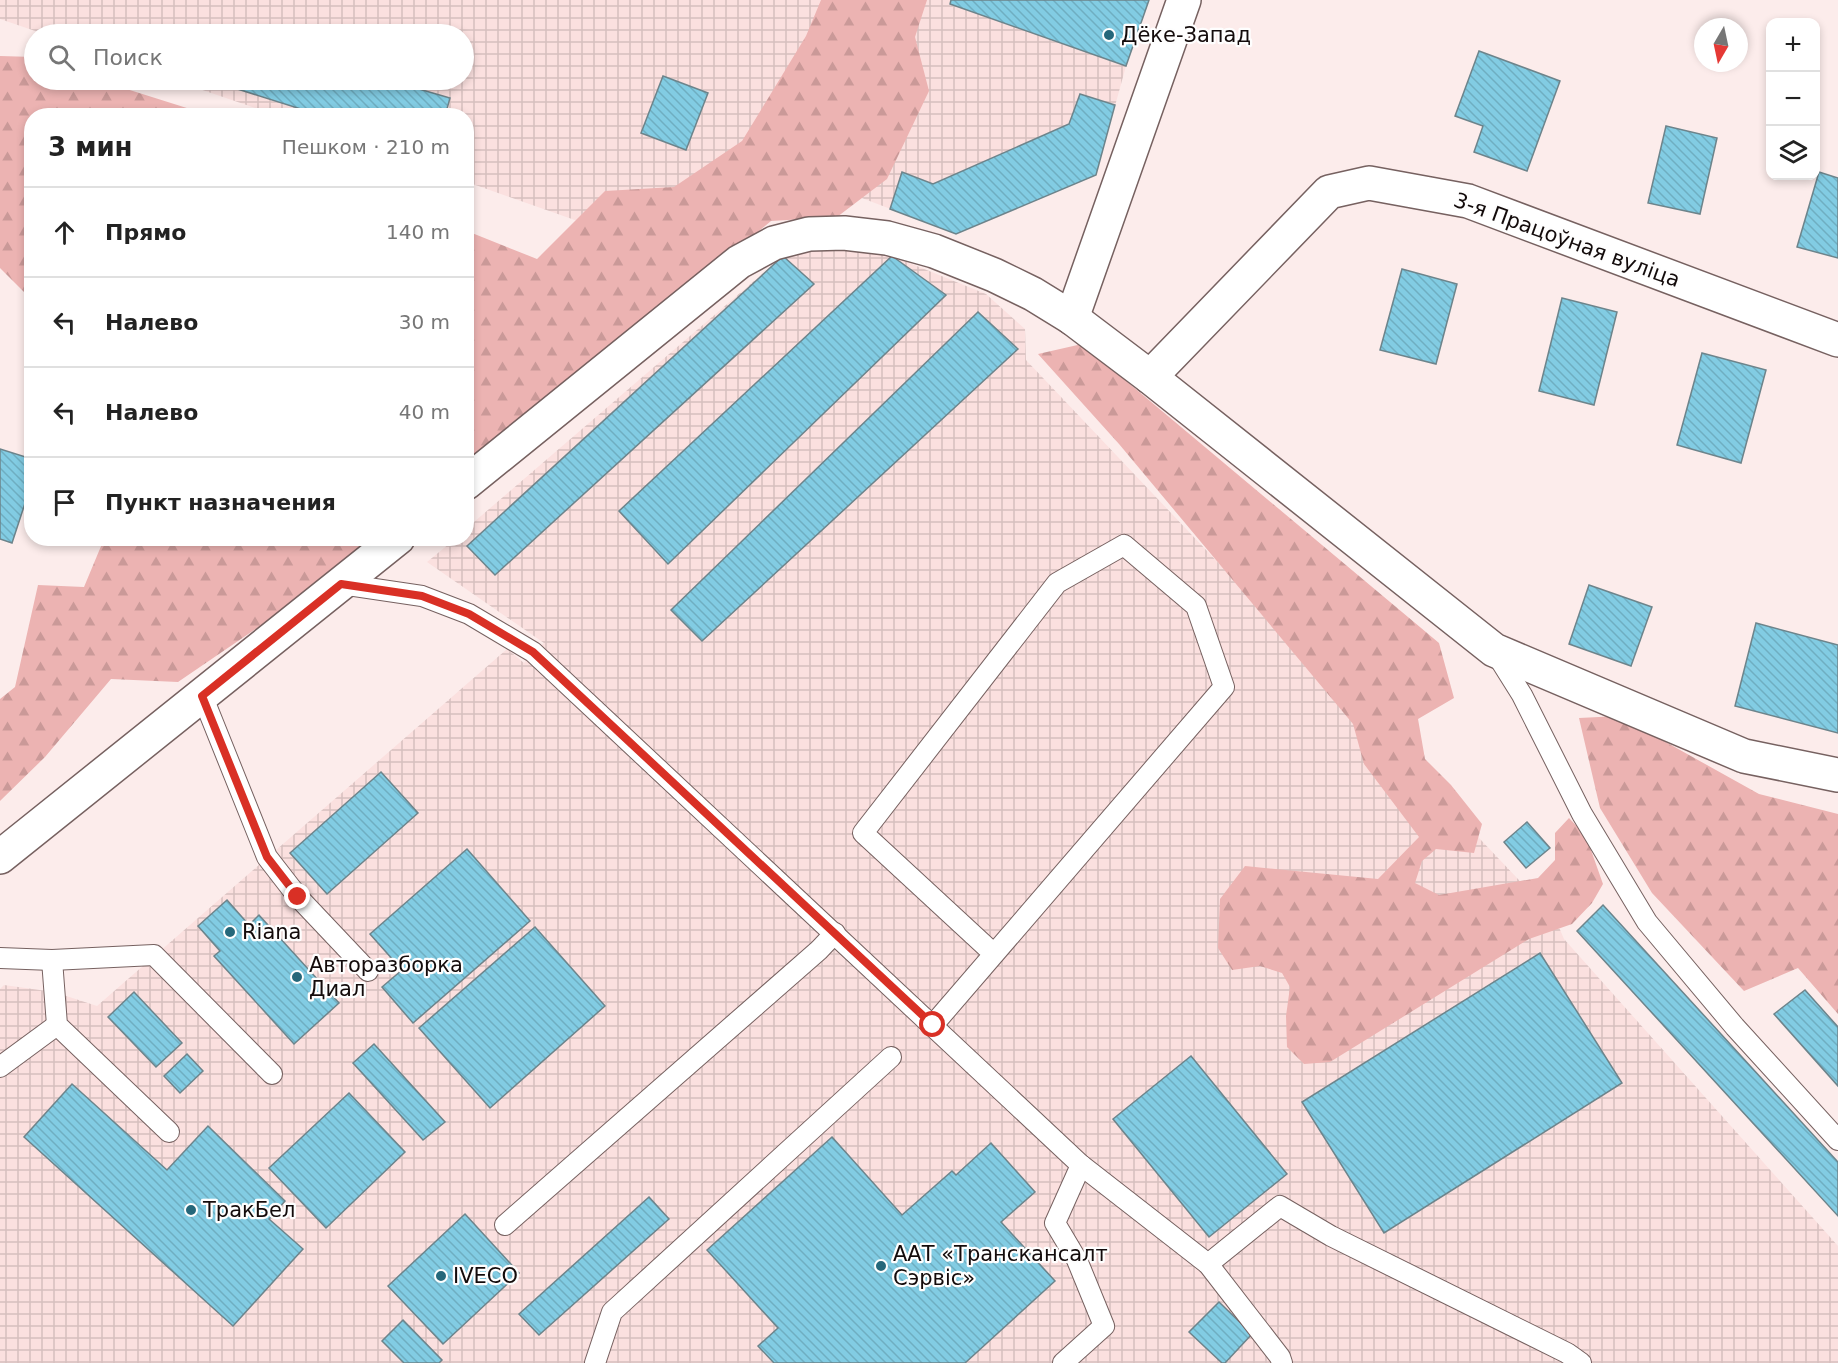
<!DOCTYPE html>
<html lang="ru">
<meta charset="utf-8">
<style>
:root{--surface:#fff;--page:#f2f2f2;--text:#222;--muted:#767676;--line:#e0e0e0}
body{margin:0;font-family:"DejaVu Sans",sans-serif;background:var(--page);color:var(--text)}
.controls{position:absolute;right:18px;top:18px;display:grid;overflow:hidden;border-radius:12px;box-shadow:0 3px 9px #0003}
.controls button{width:54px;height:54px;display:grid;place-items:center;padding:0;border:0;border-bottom:2px solid var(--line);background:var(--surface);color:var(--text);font:30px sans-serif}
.compass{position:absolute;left:1694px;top:18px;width:54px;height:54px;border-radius:50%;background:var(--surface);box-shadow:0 3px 9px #0003;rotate:189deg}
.stop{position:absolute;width:18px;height:18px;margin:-14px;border:4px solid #d93025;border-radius:50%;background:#fff}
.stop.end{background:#d93025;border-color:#fff;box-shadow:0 2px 6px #0008}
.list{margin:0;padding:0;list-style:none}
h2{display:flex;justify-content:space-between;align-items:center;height:78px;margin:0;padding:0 24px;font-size:26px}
h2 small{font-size:20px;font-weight:400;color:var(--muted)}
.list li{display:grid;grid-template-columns:39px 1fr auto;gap:18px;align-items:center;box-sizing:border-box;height:90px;padding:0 24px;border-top:2px solid var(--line)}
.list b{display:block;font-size:22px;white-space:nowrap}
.list em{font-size:20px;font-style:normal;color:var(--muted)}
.icon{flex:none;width:33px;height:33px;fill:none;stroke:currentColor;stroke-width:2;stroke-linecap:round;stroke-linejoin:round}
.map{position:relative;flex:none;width:1838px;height:1363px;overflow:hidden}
.search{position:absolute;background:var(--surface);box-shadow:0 3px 9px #0003;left:24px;top:24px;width:450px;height:66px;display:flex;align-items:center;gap:15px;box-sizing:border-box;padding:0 21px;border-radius:33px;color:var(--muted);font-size:22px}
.panel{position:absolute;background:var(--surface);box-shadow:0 3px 9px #0003;left:24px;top:108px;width:450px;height:438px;border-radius:24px}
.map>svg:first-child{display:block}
.industrial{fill:url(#industrial-grid)}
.forest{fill:url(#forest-firs)}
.building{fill:url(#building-back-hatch);stroke:#6d848b;stroke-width:1.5}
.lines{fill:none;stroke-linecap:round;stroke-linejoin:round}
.service-casing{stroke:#766160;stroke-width:22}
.minor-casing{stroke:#766160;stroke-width:36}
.service{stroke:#fff;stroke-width:20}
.minor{stroke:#fff;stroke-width:33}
.route{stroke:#d93025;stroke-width:8}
.poi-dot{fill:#25677a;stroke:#fefefe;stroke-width:2}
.labels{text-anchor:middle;stroke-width:4.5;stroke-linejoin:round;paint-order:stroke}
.poi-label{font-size:21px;fill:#130b0b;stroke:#fefefe;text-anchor:start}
.street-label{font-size:21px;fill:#130b0b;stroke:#fefefe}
</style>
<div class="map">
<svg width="1838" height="1363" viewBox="0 0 1838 1363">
<defs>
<pattern id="industrial-grid" width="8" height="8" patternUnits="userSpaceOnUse" patternTransform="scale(1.5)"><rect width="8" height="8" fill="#fbe0df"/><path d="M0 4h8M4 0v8" fill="none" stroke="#d6bfbe"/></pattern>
<pattern id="forest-firs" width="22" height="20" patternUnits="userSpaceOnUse" patternTransform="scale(1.5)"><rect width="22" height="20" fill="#ecb3b2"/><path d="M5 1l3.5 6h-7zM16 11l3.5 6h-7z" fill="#ca9998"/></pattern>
<pattern id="building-back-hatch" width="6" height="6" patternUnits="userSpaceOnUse" patternTransform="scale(1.5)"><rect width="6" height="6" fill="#82cce3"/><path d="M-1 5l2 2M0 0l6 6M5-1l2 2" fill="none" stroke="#6faec1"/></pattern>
</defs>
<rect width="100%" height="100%" fill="#fceceb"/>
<g class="industrial">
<polygon points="0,0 1149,0 1126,66 1096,175 956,234 765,161 643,244 467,182 466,116 276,115 173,80 464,80 464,34 44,34 0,19"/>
<polygon points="832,249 892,256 986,294 1025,329 1026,360 1555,918 1564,939 1838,1246 1838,1363 0,1363 0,989 4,985 54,992 97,1006 507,649 524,663 544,643 427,562 455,539 466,538 467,528 783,256"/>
</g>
<g class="forest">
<polygon points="821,0 927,0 915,37 929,91 887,179 837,217 771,221 568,390 467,469 466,228 467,231 537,259 605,191 674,187 742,141 806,36"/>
<polygon points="0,56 34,57 34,80 98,80 209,115 32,116 31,304 27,295 0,268"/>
<polygon points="1082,344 1439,643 1454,698 1418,719 1425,759 1451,785 1482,824 1474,853 1436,849 1422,861 1415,883 1439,895 1538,878 1555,860 1555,833 1569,818 1586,836 1603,884 1592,903 1572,924 1529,939 1330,1062 1304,1064 1287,1047 1286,1016 1290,987 1282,973 1260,966 1232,970 1218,948 1220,899 1245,866 1378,879 1419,837 1364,764 1353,724 1119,444 1038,354"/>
<polygon points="104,539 382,539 357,560 178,682 111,679 45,757 0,801 0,699 15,687 38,585 84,587"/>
<polygon points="1619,716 1759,794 1838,814 1838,1014 1798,968 1744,991 1652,893 1600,808 1579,718"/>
</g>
<g class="building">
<polygon points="951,0 1149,0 1126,66 950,4"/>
<polygon points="1479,51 1560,81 1527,171 1474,152 1483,126 1455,116"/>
<polygon points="663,76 708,93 686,150 641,133"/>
<polygon points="230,80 388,80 450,98 445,116 323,116 228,86"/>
<polygon points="1080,94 1115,105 1096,175 956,234 890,209 902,172 933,184 1069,124"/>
<polygon points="1666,126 1717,138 1700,214 1648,203"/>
<polygon points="1819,172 1838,178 1838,258 1797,247"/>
<polygon points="783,256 814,284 495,575 467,546"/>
<polygon points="892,256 946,295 668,564 619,511"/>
<polygon points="1402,269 1457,284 1436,364 1380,350"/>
<polygon points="1562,298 1617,312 1594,405 1539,391"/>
<polygon points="978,312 1018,349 702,641 671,610"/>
<polygon points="1702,353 1766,370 1741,463 1677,445"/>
<polygon points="0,449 32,459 32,482 12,543 0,539"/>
<polygon points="1589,585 1652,607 1631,666 1569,644"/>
<polygon points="1756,623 1838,645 1838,733 1735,706"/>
<polygon points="381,772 418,813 327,894 290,853"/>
<polygon points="1527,822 1550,848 1526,868 1504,842"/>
<polygon points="467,849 530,921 413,1023 382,987 402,970 370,934"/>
<polygon points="227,900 249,925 259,915 339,1003 294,1044 214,956 220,951 198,926"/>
<polygon points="1603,905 1838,1162 1838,1216 1577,931"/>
<polygon points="535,927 605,1006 490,1108 419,1028"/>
<polygon points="1540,953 1622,1083 1384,1233 1302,1102"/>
<polygon points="1805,990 1838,1027 1838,1086 1774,1014"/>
<polygon points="134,992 182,1043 156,1067 108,1017"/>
<polygon points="374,1044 445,1122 423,1140 353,1063"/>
<polygon points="187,1054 203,1071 180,1093 164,1076"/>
<polygon points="1191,1056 1287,1174 1209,1237 1113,1119"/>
<polygon points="72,1084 167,1170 208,1126 285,1201 269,1219 303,1249 233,1326 24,1137"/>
<polygon points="349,1093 405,1152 326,1228 269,1168"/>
<polygon points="832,1137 902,1215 952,1171 956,1175 991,1143 1035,1192 1001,1222 1055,1281 965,1363 774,1363 758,1346 778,1328 707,1250"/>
<polygon points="649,1197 669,1219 539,1335 519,1314"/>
<polygon points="465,1214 519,1273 443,1344 388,1286"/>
<polygon points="1219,1302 1252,1334 1225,1363 1222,1363 1189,1332"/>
<polygon points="403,1320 442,1360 439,1363 404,1363 382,1341"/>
</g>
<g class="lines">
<g class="service-casing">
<g id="service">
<polyline points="341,584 422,596 469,614 533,652 1081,1165 1208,1264 1280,1357 1282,1363"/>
<polyline points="1495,652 1522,695 1582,814 1647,922 1735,1027 1838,1140"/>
<polyline points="202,695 267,857 298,897 368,971"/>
<polyline points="0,958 52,960 154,955 272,1074"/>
<polyline points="52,960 57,1025 169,1132"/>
<polyline points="933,1025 1224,687 1196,606 1124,545 1057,583 863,833 994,954"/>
<polyline points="0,1067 57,1025"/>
<polyline points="505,1225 819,950 835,933"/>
<polyline points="1208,1264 1280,1206 1331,1236 1567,1353 1581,1363"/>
<polyline points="595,1363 612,1312 891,1057"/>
<polyline points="1063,1363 1104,1326 1077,1260 1055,1223 1081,1165"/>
</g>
</g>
<g class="minor-casing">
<g id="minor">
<polyline points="1072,318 1184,0"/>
<polyline points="1150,377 1329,192 1369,183 1468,201 1838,340"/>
<polyline points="466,483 739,262 774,243 809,234 844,233 887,238 934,251 994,275 1033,294 1072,318 1150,377 1494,650 1744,756 1838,775"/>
<polyline points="0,857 398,538"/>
</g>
</g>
<use href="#service" class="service"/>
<use href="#minor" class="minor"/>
</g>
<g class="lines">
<polyline class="route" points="298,897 267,857 202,696 341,584 422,596 469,614 533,652 933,1025"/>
</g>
<g class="poi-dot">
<circle cx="1109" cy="35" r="6"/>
<circle cx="230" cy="932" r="6"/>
<circle cx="297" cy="977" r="6"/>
<circle cx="191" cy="1210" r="6"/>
<circle cx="881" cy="1266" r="6"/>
<circle cx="441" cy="1276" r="6"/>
</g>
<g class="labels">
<g class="poi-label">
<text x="1121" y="42">Дёке-Запад</text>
<text x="242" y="939">Riana</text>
<text x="309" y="972">Авторазборка<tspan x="309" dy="24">Диал</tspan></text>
<text x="203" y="1217">ТракБел</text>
<text x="893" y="1261">ААТ «Транскансалт<tspan x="893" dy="24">Сэрвіс»</tspan></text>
<text x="453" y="1283">IVECO</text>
</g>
<g class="street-label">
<text transform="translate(1567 240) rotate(20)" y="7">3-я Працоўная вуліца</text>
</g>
</g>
</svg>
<div class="controls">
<button>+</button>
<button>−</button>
<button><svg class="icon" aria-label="layers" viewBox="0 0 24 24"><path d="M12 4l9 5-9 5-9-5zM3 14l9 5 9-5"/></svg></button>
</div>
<svg class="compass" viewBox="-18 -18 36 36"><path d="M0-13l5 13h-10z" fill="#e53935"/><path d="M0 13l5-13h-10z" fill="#767676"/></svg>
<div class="stop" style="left:933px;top:1025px"></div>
<div class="stop end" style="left:298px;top:897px"></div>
<div class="search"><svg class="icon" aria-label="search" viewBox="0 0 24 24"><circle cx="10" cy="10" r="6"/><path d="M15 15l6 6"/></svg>Поиск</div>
<section class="panel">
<h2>3 мин<small>Пешком · 210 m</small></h2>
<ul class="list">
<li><svg class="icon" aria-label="ahead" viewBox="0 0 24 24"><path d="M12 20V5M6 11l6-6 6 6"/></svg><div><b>Прямо</b></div><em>140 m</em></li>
<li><svg class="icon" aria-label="left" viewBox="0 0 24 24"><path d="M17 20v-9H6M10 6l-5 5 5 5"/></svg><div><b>Налево</b></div><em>30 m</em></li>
<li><svg class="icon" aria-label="left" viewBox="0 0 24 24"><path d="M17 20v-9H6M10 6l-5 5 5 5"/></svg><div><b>Налево</b></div><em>40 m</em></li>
<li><svg class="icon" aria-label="arrive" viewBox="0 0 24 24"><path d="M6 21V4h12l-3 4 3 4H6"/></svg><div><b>Пункт назначения</b></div></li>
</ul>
</section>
</div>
